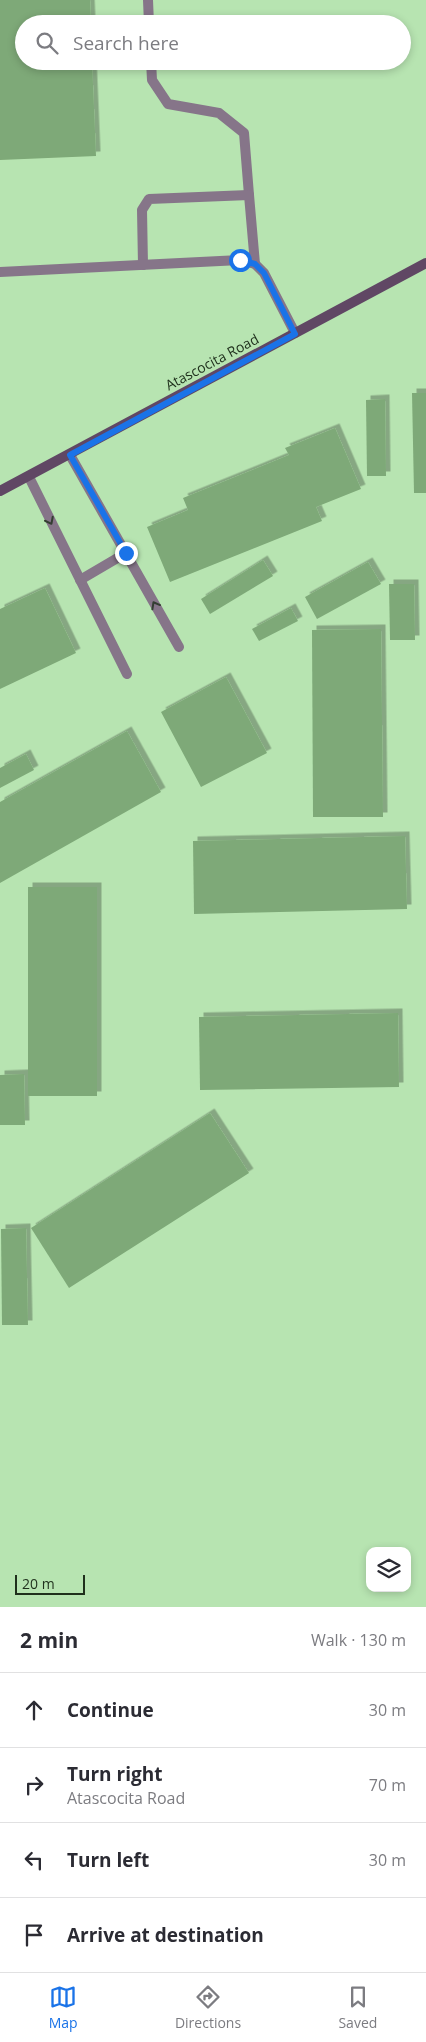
<!DOCTYPE html>
<meta charset="utf-8">
<style>
:root{--surface:#fff;--page:#f7f7f7;--text:#2b2b33;--muted:#7c7c81;--line:#e1e1e2;--accent:#1a73e8}
body{margin:0;font-family:"Open Sans",sans-serif;background:var(--page);color:var(--text)}
.controls{position:absolute;right:15px;bottom:15px;display:grid;overflow:hidden;border-radius:10px;box-shadow:0 2px 8px #0003}
.controls button{width:45px;height:45px;display:grid;place-items:center;padding:0;border:0;border-bottom:1px solid var(--line);background:var(--surface);color:var(--text);font:25px sans-serif}
.scale{position:absolute;left:15px;bottom:12px;width:70px;box-sizing:border-box;padding-left:5px;border:2px solid #1f301c;border-top:0;font-size:14px;line-height:18px;white-space:nowrap;color:#1f301c;-webkit-text-stroke:4px #b7e4b1;paint-order:stroke}
.stop{position:absolute;width:15px;height:15px;margin:-11px;border:4px solid #1a73e8;border-radius:50%;background:#fff}
.stop.end{background:#1a73e8;border-color:#fff;box-shadow:0 1px 5px #0008}
.list{margin:0;padding:0;list-style:none}
h2{display:flex;justify-content:space-between;align-items:center;height:65px;margin:0;padding:0 20px;font-size:21px}
h2 small{font-size:16px;font-weight:400;color:var(--muted)}
.list li{display:grid;grid-template-columns:32px 1fr auto;gap:15px;align-items:center;box-sizing:border-box;height:75px;padding:0 20px;border-top:1px solid var(--line)}
.list b{display:block;font-size:19px;white-space:nowrap}
.list p{margin:0;font-size:16px;white-space:nowrap;color:var(--muted)}
.list em{font-size:16px;font-style:normal;color:var(--muted)}
.icon{flex:none;width:28px;height:28px;fill:none;stroke:currentColor;stroke-width:2;stroke-linecap:round;stroke-linejoin:round}
.map{position:relative;flex:none;width:426px;height:1607px;overflow:hidden}
.search{position:absolute;background:var(--surface);box-shadow:0 2px 8px #0003;left:15px;right:15px;top:15px;height:55px;display:flex;align-items:center;gap:12px;box-sizing:border-box;padding:0 18px;border-radius:28px;color:var(--muted);font-size:19px}
.sheet{height:365px;background:var(--surface)}
nav{display:flex;justify-content:space-around;align-items:center;box-sizing:border-box;height:70px;border-top:1px solid var(--line);background:var(--surface);font-size:14px;color:var(--muted)}
nav a{display:grid;justify-items:center;gap:2px}
nav .on{color:var(--accent)}
.map>svg:first-child{display:block}
.building{fill:#7ea978;filter:url(#shadow)}
.lines{fill:none;stroke-linecap:round;stroke-linejoin:round}
.service{stroke:#867589;stroke-width:10}
.secondary{stroke:#604764;stroke-width:10}
.oneway{stroke:#343e32}
.route{stroke:#1a73e8;stroke-width:6}
.labels{text-anchor:middle;stroke-width:4;stroke-linejoin:round;paint-order:stroke}
.street-label{font-size:14px;fill:#1f301c;stroke:#b7e4b1}
</style>
<div class="map">
<svg width="426" height="1607" viewBox="0 0 426 1607">
<defs>
<filter id="shadow"><feDropShadow dx="4.5" dy="-4.5" stdDeviation="0" flood-color="#0004"/></filter>
</defs>
<rect width="100%" height="100%" fill="#b7e4b1"/>
<g class="building">
<polygon points="0,0 90,0 91,24 24,24 24,61 92,61 96,156 0,160"/>
<polygon points="412,393 426,393 426,493 414,493"/>
<polygon points="385,399 386,476 367,476 366,400"/>
<polygon points="335,428 361,489 316,507 322,521 170,582 147,527 188,510 183,498 289,455 285,448"/>
<polygon points="263,560 273,576 210,614 201,599"/>
<polygon points="368,562 381,584 317,619 305,597"/>
<polygon points="389,584 414,584 415,640 390,640"/>
<polygon points="45,588 76,653 0,689 0,609"/>
<polygon points="291,608 298,621 259,641 252,629"/>
<polygon points="381,629 383,817 313,817 312,630"/>
<polygon points="226,677 267,753 201,787 161,712"/>
<polygon points="127,731 161,792 0,883 0,802"/>
<polygon points="26,754 34,770 0,788 0,768"/>
<polygon points="405,836 407,909 194,914 193,841"/>
<rect x="28" y="887" width="69" height="209"/>
<polygon points="398,1013 399,1087 200,1090 199,1017"/>
<polygon points="24,1074 25,1125 0,1125 0,1075"/>
<polygon points="210,1113 249,1173 69,1288 31,1228"/>
<polygon points="26,1228 28,1325 2,1325 1,1229"/>
</g>
<g class="lines">
<g class="service">
<polyline points="148,0 149,24"/>
<polyline points="151,61 152,80 168,104 219,113 244,133 249,195"/>
<polyline points="143,265 142,210 149,199 249,195 255,264"/>
<polyline points="0,272 240,260 255,264 264,273 295,333"/>
<polyline points="70,455 179,647"/>
<polyline points="29,477 127,674"/>
<polyline points="80,580 126,553"/>
</g>
<polyline class="secondary" points="0,491 426,263"/>
</g>
<defs><path id="oneway-chevron" d="M-2-3.5L2.5 0L-2 3.5" fill="none" stroke-width="1.6" stroke-linecap="round" stroke-linejoin="round" transform="scale(1.25)"/></defs>
<g class="oneway">
<use href="#oneway-chevron" transform="translate(50 521) rotate(63)"/>
<use href="#oneway-chevron" transform="translate(155 605) rotate(-119)"/>
</g>
<g class="lines">
<polyline class="route" points="126,553 70,455 295,334 264,273 255,264 240,260"/>
</g>
<g class="labels">
<g class="street-label">
<text transform="translate(212 362) rotate(-28)" y="5">Atascocita Road</text>
</g>
</g>
</svg>
<div class="controls">
<button><svg class="icon" aria-label="layers" viewBox="0 0 24 24"><path d="M12 4l9 5-9 5-9-5zM3 14l9 5 9-5"/></svg></button>
</div>
<div class="scale">20 m</div>
<div class="stop" style="left:240px;top:260px"></div>
<div class="stop end" style="left:126px;top:553px"></div>
<div class="search"><svg class="icon" aria-label="search" viewBox="0 0 24 24"><circle cx="10" cy="10" r="6"/><path d="M15 15l6 6"/></svg>Search here</div>
</div>
<section class="sheet">
<h2>2 min<small>Walk · 130 m</small></h2>
<ul class="list">
<li><svg class="icon" aria-label="ahead" viewBox="0 0 24 24"><path d="M12 20V5M6 11l6-6 6 6"/></svg><div><b>Continue</b></div><em>30 m</em></li>
<li><svg class="icon" aria-label="right" viewBox="0 0 24 24"><path d="M7 20v-9h11M14 6l5 5-5 5"/></svg><div><b>Turn right</b><p>Atascocita Road</p></div><em>70 m</em></li>
<li><svg class="icon" aria-label="left" viewBox="0 0 24 24"><path d="M17 20v-9H6M10 6l-5 5 5 5"/></svg><div><b>Turn left</b></div><em>30 m</em></li>
<li><svg class="icon" aria-label="arrive" viewBox="0 0 24 24"><path d="M6 21V4h12l-3 4 3 4H6"/></svg><div><b>Arrive at destination</b></div></li>
</ul>
</section>
<nav>
<a class="on"><svg class="icon" aria-label="map" viewBox="0 0 24 24"><path d="M3 6l6-2 6 2 6-2v14l-6 2-6-2-6 2zM9 4v14M15 6v14"/></svg>Map</a>
<a><svg class="icon" aria-label="directions" viewBox="0 0 24 24"><path d="M12 3l9 9-9 9-9-9zM9 14v-3h6M13 9l2 2-2 2"/></svg>Directions</a>
<a><svg class="icon" aria-label="saved" viewBox="0 0 24 24"><path d="M7 4h10v16l-5-4-5 4z"/></svg>Saved</a>
</nav>
